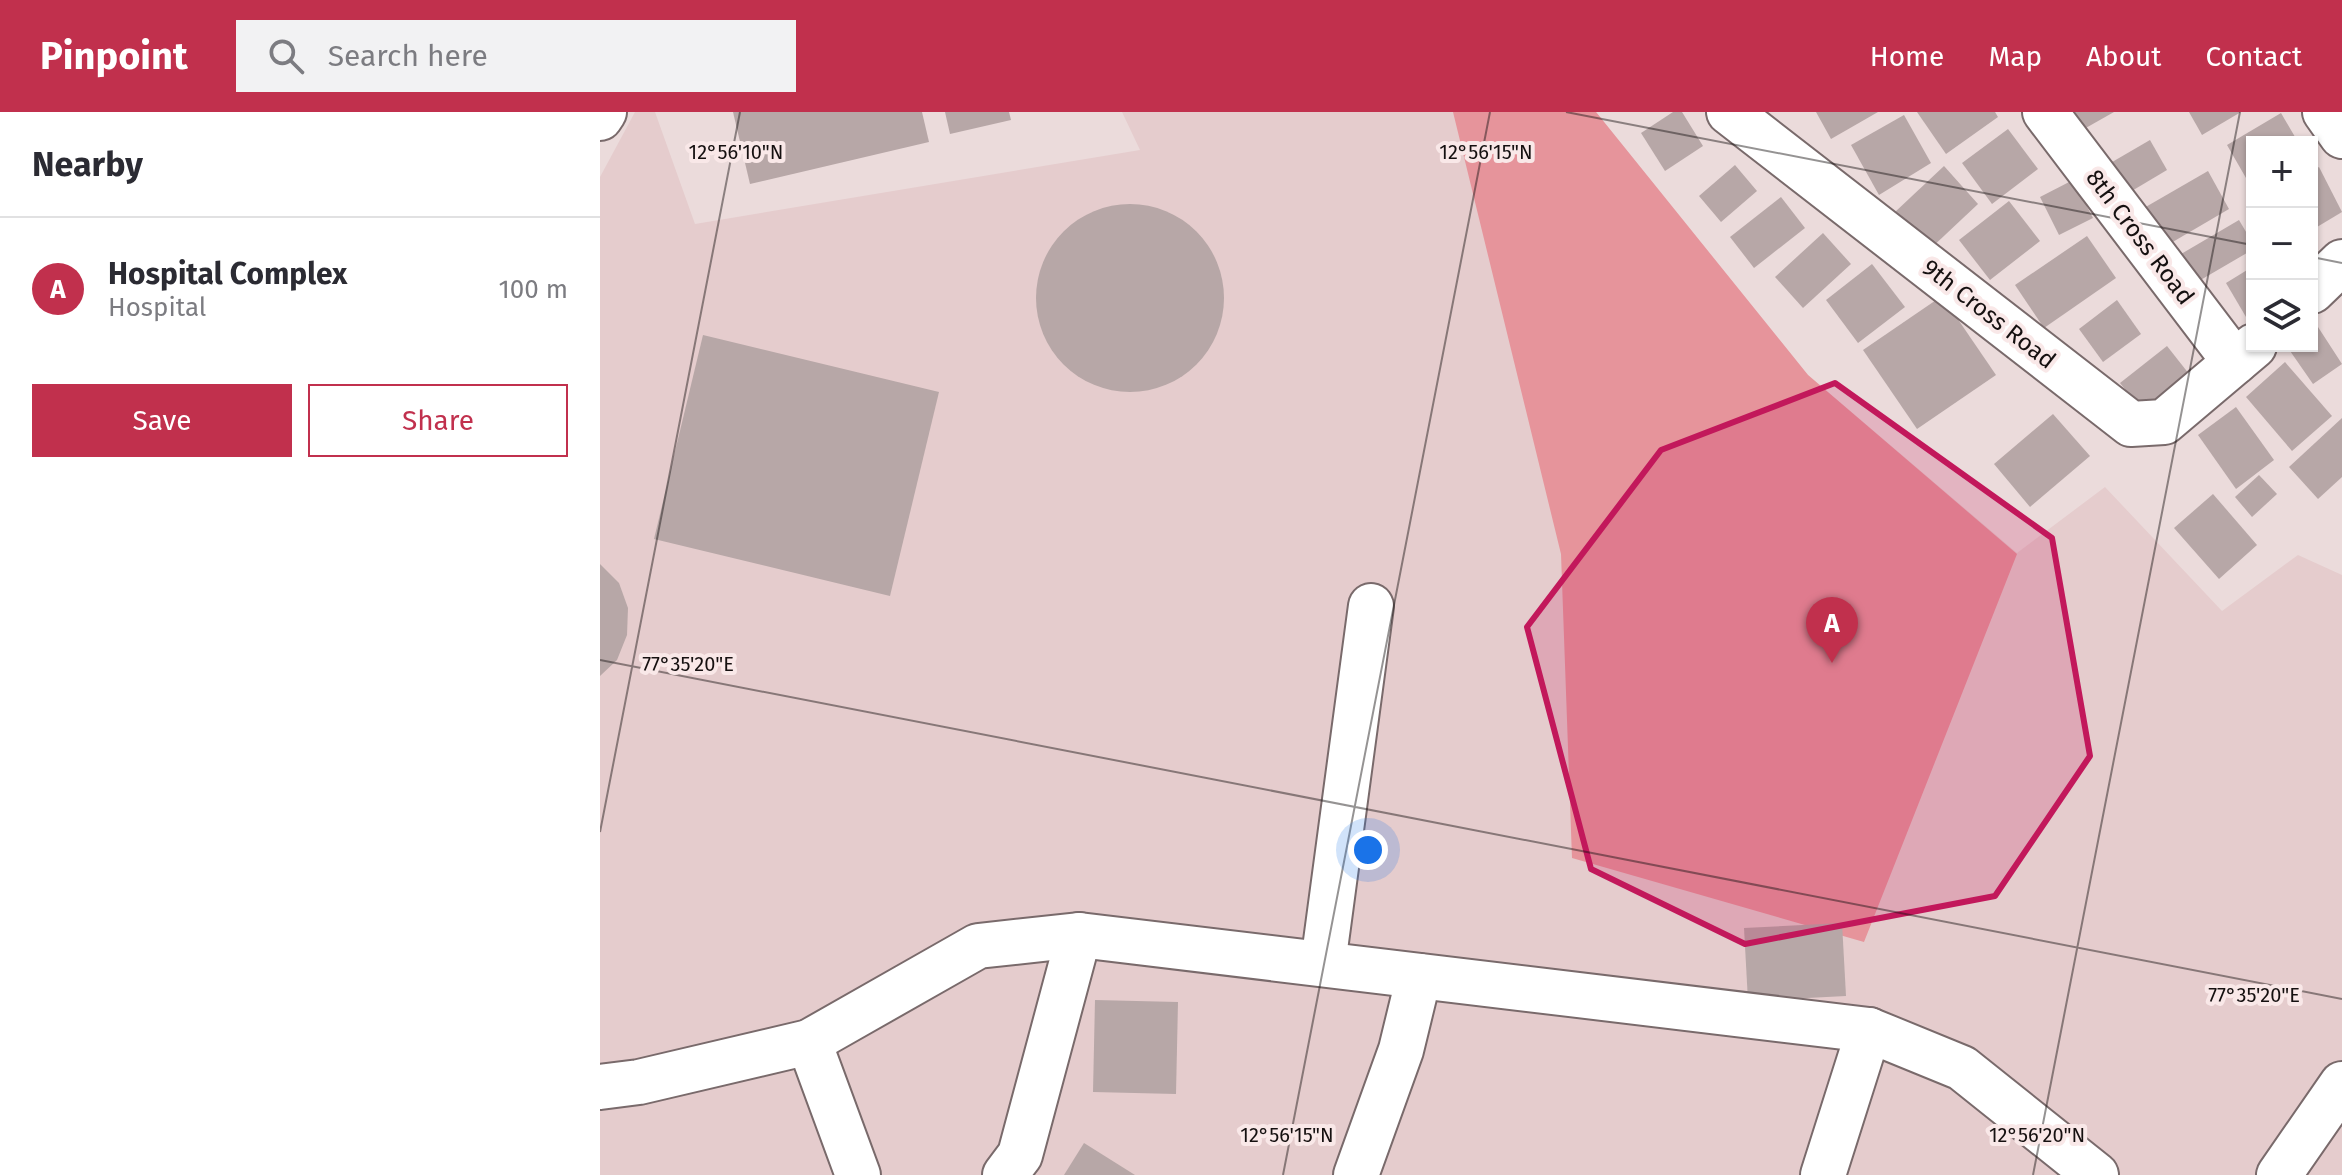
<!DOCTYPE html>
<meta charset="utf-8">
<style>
:root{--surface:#fff;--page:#f2f2f3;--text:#2b2b33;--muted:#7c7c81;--line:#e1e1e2;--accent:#c1304d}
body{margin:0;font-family:"Fira Sans",sans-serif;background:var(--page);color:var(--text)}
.controls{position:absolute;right:24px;top:24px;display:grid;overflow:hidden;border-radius:0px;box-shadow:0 2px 6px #0004}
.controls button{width:72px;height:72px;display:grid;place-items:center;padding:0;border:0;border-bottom:2px solid var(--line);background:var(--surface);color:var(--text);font:40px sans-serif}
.you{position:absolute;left:768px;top:738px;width:28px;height:28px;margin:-20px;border:6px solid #fff;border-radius:50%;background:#1a73e8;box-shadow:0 0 0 12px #1a73e833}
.badge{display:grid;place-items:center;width:52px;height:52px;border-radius:50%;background:var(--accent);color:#fff;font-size:26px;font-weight:700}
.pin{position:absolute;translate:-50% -66px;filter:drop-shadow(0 2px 4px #0008)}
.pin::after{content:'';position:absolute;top:42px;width:28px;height:24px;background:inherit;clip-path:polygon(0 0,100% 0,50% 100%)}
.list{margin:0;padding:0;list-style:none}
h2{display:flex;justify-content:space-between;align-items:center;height:104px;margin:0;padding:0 32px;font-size:34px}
h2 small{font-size:26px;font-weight:400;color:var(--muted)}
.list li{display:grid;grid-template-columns:52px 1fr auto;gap:24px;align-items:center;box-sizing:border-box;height:144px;padding:0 32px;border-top:2px solid var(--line)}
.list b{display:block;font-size:30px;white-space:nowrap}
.list p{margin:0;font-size:26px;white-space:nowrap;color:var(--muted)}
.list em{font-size:26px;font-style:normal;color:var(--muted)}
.actions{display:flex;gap:16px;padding:24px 32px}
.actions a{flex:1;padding:18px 0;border:2px solid var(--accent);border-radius:0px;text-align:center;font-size:28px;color:var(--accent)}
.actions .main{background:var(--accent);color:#fff}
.icon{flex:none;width:44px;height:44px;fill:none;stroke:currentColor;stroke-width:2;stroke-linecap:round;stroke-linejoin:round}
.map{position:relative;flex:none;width:1742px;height:1063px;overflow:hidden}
header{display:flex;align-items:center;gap:48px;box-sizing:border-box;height:112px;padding:0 40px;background:var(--accent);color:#fff}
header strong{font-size:38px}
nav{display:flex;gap:44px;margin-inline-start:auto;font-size:28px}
.search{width:560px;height:72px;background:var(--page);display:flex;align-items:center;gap:20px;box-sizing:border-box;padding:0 28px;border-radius:0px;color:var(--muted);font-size:30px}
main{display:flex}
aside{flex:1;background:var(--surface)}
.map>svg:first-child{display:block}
.built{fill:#e5cccd}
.green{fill:#e6949b}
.building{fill:#b7a7a7}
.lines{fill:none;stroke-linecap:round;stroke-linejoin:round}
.minor-casing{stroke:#796a6b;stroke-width:48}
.minor{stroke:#fff;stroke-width:44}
.marked{fill:#c2185b;fill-opacity:0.2;stroke:#c2185b;stroke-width:6;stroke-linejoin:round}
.ticks{fill:none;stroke:#151010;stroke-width:2;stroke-opacity:0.45}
.labels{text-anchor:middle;stroke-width:8;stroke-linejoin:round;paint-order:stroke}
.street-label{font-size:24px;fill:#151010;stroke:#f9e8e8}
.ticks-label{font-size:20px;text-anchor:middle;fill:#151010;stroke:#f9e8e8;stroke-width:8;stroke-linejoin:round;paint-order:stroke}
</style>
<header>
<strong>Pinpoint</strong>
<div class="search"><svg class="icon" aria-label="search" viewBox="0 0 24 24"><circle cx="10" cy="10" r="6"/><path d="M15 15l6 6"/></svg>Search here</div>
<nav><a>Home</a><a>Map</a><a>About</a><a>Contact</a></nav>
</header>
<main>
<aside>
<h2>Nearby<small></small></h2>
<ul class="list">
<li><span class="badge">A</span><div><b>Hospital Complex</b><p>Hospital</p></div><em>100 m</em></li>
</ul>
<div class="actions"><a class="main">Save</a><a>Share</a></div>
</aside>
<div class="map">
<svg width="1742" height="1063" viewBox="0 0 1742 1063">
<rect width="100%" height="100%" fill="#ebdbdb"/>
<polygon class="built" points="35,0 55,0 95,112 540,38 522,0 996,0 1208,263 1417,441 1505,375 1622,499 1698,443 1742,463 1742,1063 0,1063 0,65"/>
<polygon class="green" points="853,0 996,0 1208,263 1417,442 1264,830 972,746 961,442"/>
<g class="building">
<polygon points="133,0 322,0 329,30 150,72"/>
<polygon points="345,0 409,0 411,8 350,22"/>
<polygon points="1073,0 1082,0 1103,34 1065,59 1041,21"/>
<polygon points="1216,0 1278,0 1231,27"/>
<polygon points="1317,0 1395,0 1398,5 1346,42"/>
<polygon points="1475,0 1514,0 1484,17"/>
<polygon points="1589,0 1641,0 1602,23"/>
<polygon points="1681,1 1698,30 1652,30 1652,63 1646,66 1627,33"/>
<polygon points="1304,3 1331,51 1279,83 1251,33"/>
<polygon points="1408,17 1438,57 1392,92 1362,51"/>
<polygon points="1550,28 1567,58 1525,83 1507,53"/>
<polygon points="1135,53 1157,79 1121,110 1099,84"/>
<polygon points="1344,54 1378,92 1329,138 1294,101"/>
<polygon points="1719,55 1742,100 1712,118 1712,59"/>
<polygon points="1608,59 1629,97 1559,138 1537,100"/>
<polygon points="1473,68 1493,106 1459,123 1440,85"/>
<polygon points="1181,85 1205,116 1154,156 1130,125"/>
<polygon points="1409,89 1440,129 1390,168 1359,128"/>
<circle cx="530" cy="186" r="94"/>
<polygon points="1639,108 1652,130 1652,138 1592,173 1576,145"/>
<polygon points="1223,121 1251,152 1203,196 1175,165"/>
<polygon points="1487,124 1516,166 1444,216 1415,173"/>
<polygon points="1272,152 1305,195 1258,231 1226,188"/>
<polygon points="1652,155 1652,201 1646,205 1626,171"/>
<polygon points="1342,184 1396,263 1317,317 1263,238"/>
<polygon points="1517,188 1541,222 1503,250 1479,217"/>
<polygon points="1718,215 1742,252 1713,272 1688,236 1712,234 1712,219"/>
<polygon points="103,223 339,280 290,484 54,427"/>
<polygon points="1567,234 1593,267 1547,304 1520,271"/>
<polygon points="1685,250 1732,304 1692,339 1646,285"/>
<polygon points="1636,295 1674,348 1636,377 1598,323"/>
<polygon points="1453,302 1490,344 1430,395 1394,352"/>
<polygon points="1742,306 1742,365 1718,387 1689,355"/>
<polygon points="1659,363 1677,382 1652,405 1635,385"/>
<polygon points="1613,382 1657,433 1619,467 1574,416"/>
<polygon points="0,452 19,471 28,496 27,523 17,548 0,564"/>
<polygon points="1242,811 1246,884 1148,889 1144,816"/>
<polygon points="495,888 578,890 576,982 493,980"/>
<polygon points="484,1031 535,1063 464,1063"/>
</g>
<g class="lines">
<g class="minor-casing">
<g id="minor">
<polyline points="1129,0 1531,312 1564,310 1654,234"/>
<polyline points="1445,0 1635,250"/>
<polyline points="1725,0 1742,24"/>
<polyline points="0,6 4,0"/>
<polyline points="1712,179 1742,150"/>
<polyline points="723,852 771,494"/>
<polyline points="209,930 258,1063"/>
<polyline points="0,975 39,970 209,930 378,834 479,823 1269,918 1362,956 1496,1063"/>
<polyline points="405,1063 420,1043 479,823"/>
<polyline points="756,1063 801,938 819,864"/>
<polyline points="1223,1063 1269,918"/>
<polyline points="1679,1063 1742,972"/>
</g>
</g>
<use href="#minor" class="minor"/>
</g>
<path class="marked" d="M1235 271 1452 426 1490 644 1395 784 1145 832 991 757 927 515 1061 338Z"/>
<path class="ticks" d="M966 0 1652 133M1712 145 1742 151M0 548 1742 887M0 720 140 0M683 1063 890 0M1433 1063 1640 0"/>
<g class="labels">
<g class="street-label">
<text transform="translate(1540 125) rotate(53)" y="8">8th Cross Road</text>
<text transform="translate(1389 202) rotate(38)" y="8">9th Cross Road</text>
</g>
</g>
<g class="ticks-label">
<text x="136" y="47">12°56'10"N</text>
<text x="886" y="47">12°56'15"N</text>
<text x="88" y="559">77°35'20"E</text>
<text x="1654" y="890">77°35'20"E</text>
<text x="687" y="1030">12°56'15"N</text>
<text x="1437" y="1030">12°56'20"N</text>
</g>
</svg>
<div class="controls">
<button>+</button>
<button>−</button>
<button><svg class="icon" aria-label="layers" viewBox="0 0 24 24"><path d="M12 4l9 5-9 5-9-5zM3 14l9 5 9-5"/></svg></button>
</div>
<div class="you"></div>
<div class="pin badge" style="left:1232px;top:551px">A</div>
</div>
</main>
